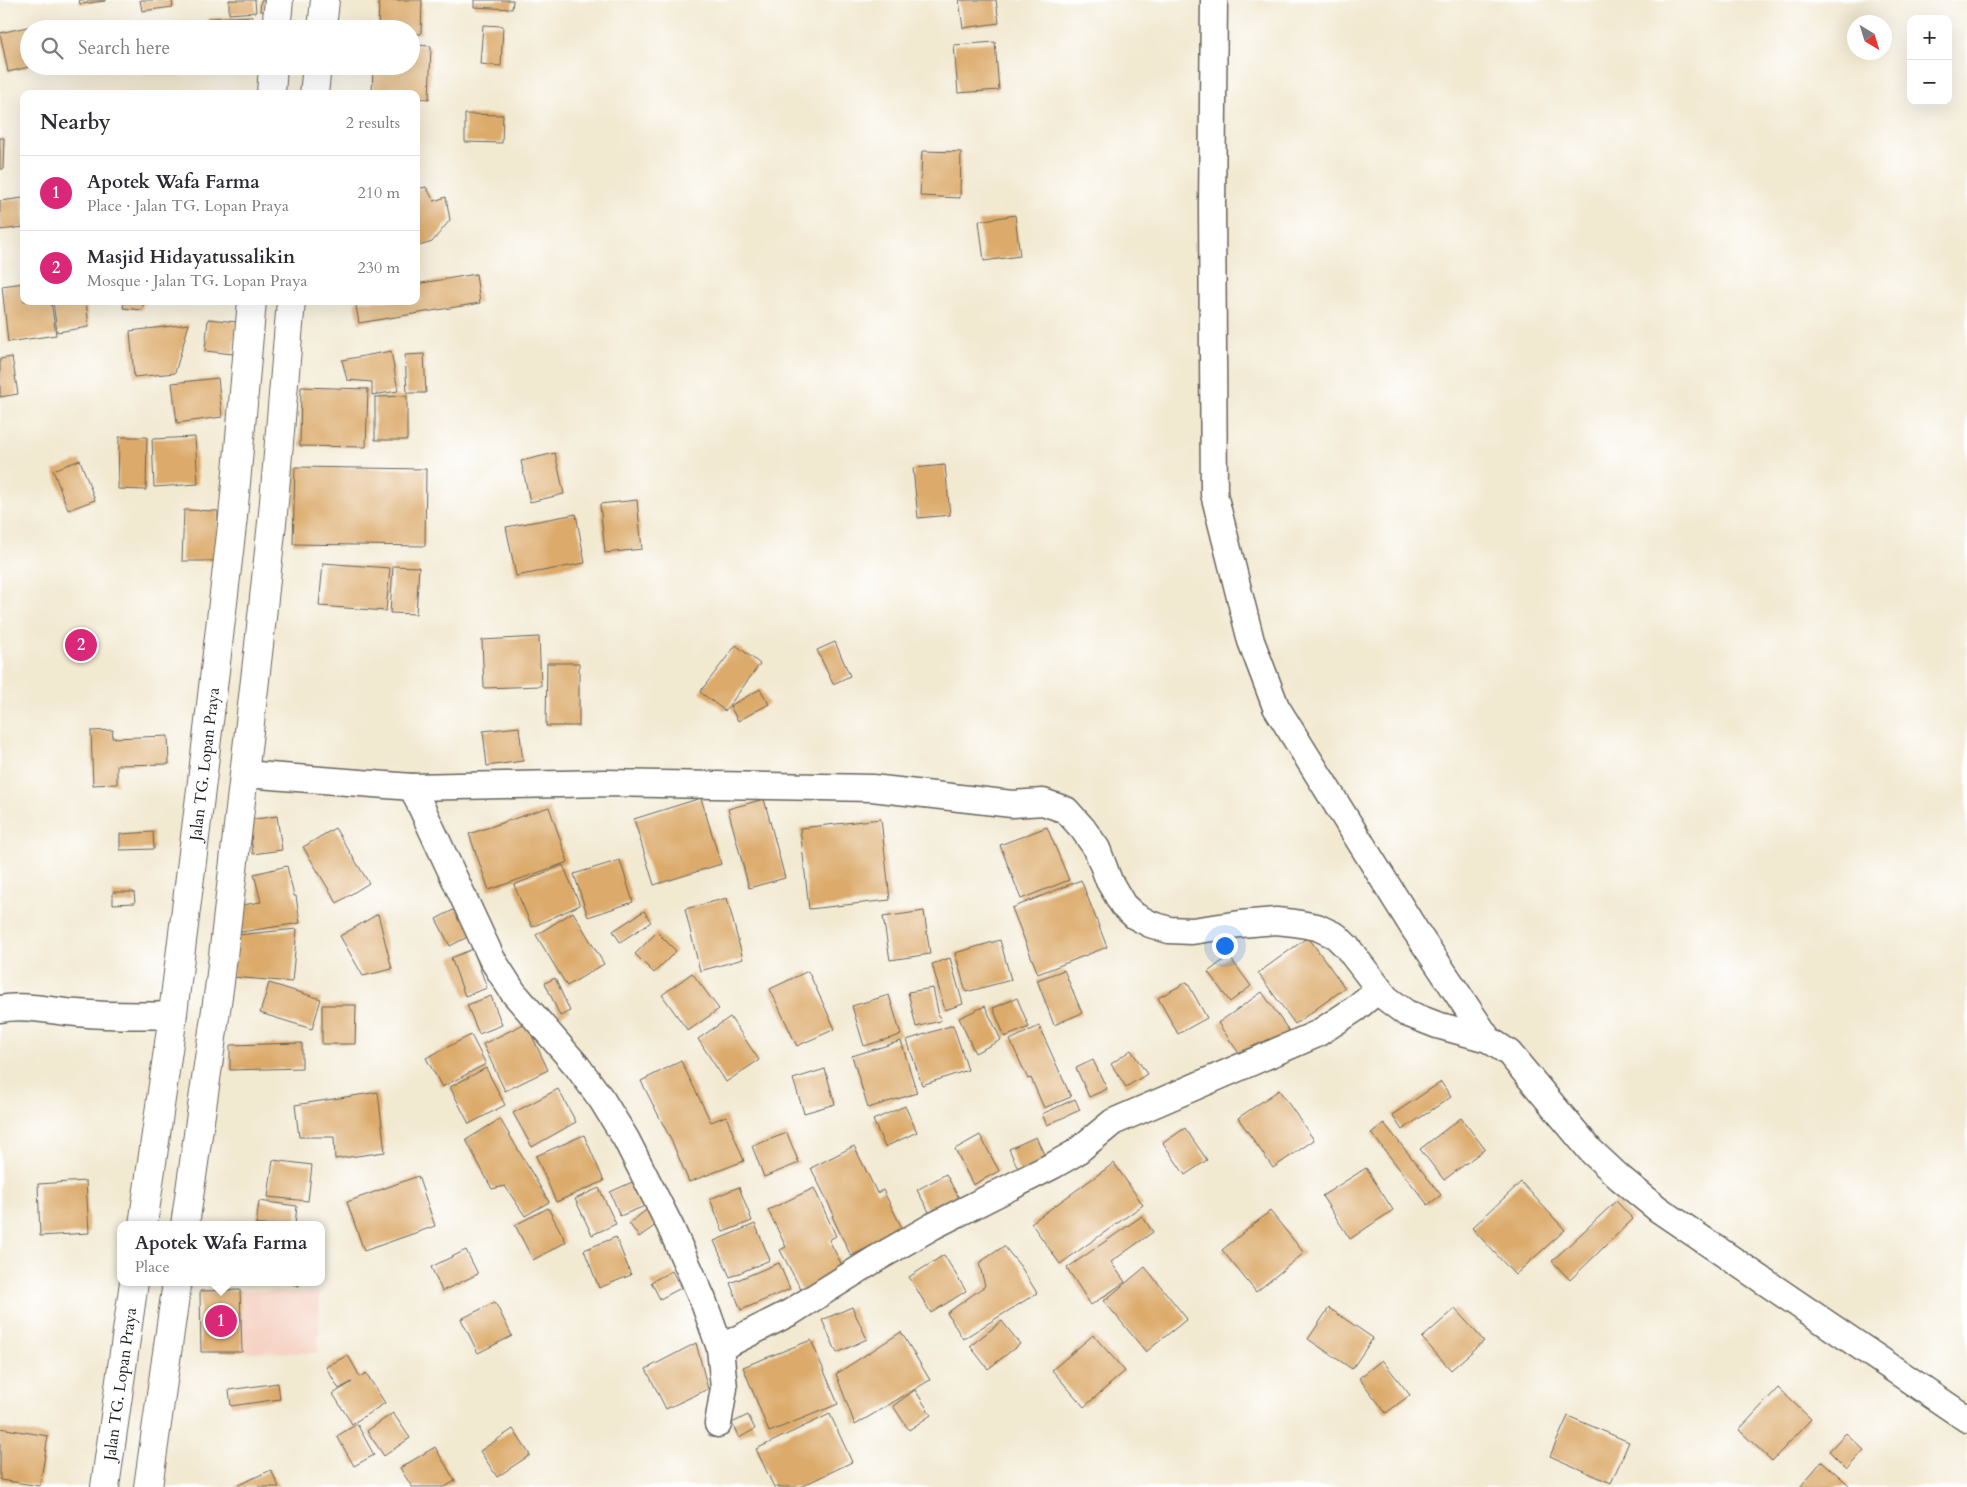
<!DOCTYPE html>
<meta charset="utf-8">
<style>
:root{--surface:#fff;--page:#f2f2f3;--text:#2b2b33;--muted:#7c7c81;--line:#e1e1e2;--accent:#db2777}
body{margin:0;font-family:Cardo,serif;background:var(--page);color:var(--text)}
.controls{position:absolute;right:15px;top:15px;display:grid;overflow:hidden;border-radius:10px;box-shadow:0 5px 20px #0002}
.controls button{width:45px;height:45px;display:grid;place-items:center;padding:0;border:0;border-bottom:1px solid var(--line);background:var(--surface);color:var(--text);font:25px sans-serif}
.compass{position:absolute;left:1847px;top:15px;width:45px;height:45px;border-radius:50%;background:var(--surface);box-shadow:0 5px 20px #0002;rotate:142deg}
.you{position:absolute;left:1224px;top:945px;width:18px;height:18px;margin:-12px;border:4px solid #fff;border-radius:50%;background:#1a73e8;box-shadow:0 0 0 8px #1a73e833}
.badge{display:grid;place-items:center;width:32px;height:32px;border-radius:50%;background:var(--accent);color:#fff;font-size:16px;font-weight:700}
.pin{position:absolute;translate:-50% -50%;border:2px solid #fff;box-shadow:0 1px 5px #0006}
.popup{position:absolute;left:117px;top:1221px;width:208px;height:65px;box-sizing:border-box;display:grid;place-content:center;border-radius:10px;background:var(--surface);filter:drop-shadow(0 1px 4px #0005);font-size:16px;white-space:nowrap;color:var(--muted)}
.popup b{font-size:19px;color:var(--text)}
.popup::after{content:'';position:absolute;left:50%;top:100%;margin-left:-10px;border:10px solid transparent;border-top-color:var(--surface)}
.list{margin:0;padding:0;list-style:none}
h2{display:flex;justify-content:space-between;align-items:center;height:65px;margin:0;padding:0 20px;font-size:21px}
h2 small{font-size:16px;font-weight:400;color:var(--muted)}
.list li{display:grid;grid-template-columns:32px 1fr auto;gap:15px;align-items:center;box-sizing:border-box;height:75px;padding:0 20px;border-top:1px solid var(--line)}
.list b{display:block;font-size:19px;white-space:nowrap}
.list p{margin:0;font-size:16px;white-space:nowrap;color:var(--muted)}
.list em{font-size:16px;font-style:normal;color:var(--muted)}
.icon{flex:none;width:28px;height:28px;fill:none;stroke:currentColor;stroke-width:2;stroke-linecap:round;stroke-linejoin:round}
.map{position:relative;flex:none;width:1967px;height:1487px;overflow:hidden}
.search{position:absolute;background:var(--surface);box-shadow:0 5px 20px #0002;left:20px;top:20px;width:400px;height:55px;display:flex;align-items:center;gap:12px;box-sizing:border-box;padding:0 18px;border-radius:28px;color:var(--muted);font-size:19px}
.panel{position:absolute;background:var(--surface);box-shadow:0 5px 20px #0002;left:20px;top:90px;width:400px;height:215px;border-radius:10px}
.map>svg:first-child{display:block}
.built{fill:#f5d2c2}
.building{fill:#dcaa6b}
.lines{fill:none;stroke-linecap:round;stroke-linejoin:round}
.street-casing{stroke:#67645b;stroke-width:29}
.highway-casing{stroke:#67645b;stroke-width:30}
.street{stroke:#fff;stroke-width:26}
.highway{stroke:#fff;stroke-width:28}
.labels{text-anchor:middle;stroke-width:4;stroke-linejoin:round;paint-order:stroke}
.street-label{font-size:16px;fill:#1c1c1c;stroke:#fff}
</style>
<div class="map">
<svg width="1967" height="1487" viewBox="0 0 1967 1487">
<rect width="100%" height="100%" fill="#fff"/>
<filter id="ink" filterUnits="userSpaceOnUse"><feTurbulence type="fractalNoise" baseFrequency=".02" numOctaves="2"/><feDisplacementMap in="SourceGraphic" scale="10" xChannelSelector="R" yChannelSelector="G"/><feConvolveMatrix kernelMatrix="1 2 1 2 8 2 1 2 1" color-interpolation-filters="sRGB"/></filter>
<filter id="wash" filterUnits="userSpaceOnUse"><feTurbulence type="fractalNoise" baseFrequency=".0096" numOctaves="4" result="noise"/><feDisplacementMap in="SourceGraphic" scale="20" xChannelSelector="R" yChannelSelector="G"/><feGaussianBlur stdDeviation="1.12" result="paint"/><feColorMatrix in="noise" values="0 0 0 0 0 0 0 0 0 0 0 0 0 0 0 0 0 1.4 0 .05"/><feComposite in="paint" operator="in"/></filter>
<g filter="url(#wash)">
<rect width="100%" height="100%" fill="#f2e9d1"/>
<polygon class="built" points="240,1290 320,1293 318,1353 242,1352"/>
<g id="blocks">
<g class="building">
<polygon points="79,0 105,0 105,1 80,4"/>
<polygon points="140,0 172,0 173,7 142,11"/>
<polygon points="229,0 255,0 256,12 229,14"/>
<polygon points="261,0 275,0 273,12 260,11"/>
<polygon points="379,0 422,0 421,34 411,34 411,29 378,29"/>
<polygon points="474,0 513,0 512,9 474,7"/>
<polygon points="959,0 996,0 999,23 963,28"/>
<polygon points="252,16 252,29 208,29 208,18"/>
<polygon points="36,25 37,29 29,29 29,67 8,72 0,33"/>
<polygon points="483,25 503,26 501,66 480,64"/>
<polygon points="995,42 999,90 958,93 954,45"/>
<polygon points="411,45 431,46 429,99 416,98 416,94 372,94 373,66 411,66"/>
<polygon points="465,114 503,115 502,143 465,142"/>
<polygon points="0,138 4,138 3,169 0,169"/>
<polygon points="922,151 961,152 960,198 920,196"/>
<polygon points="426,187 434,201 446,197 450,220 432,242 416,247 416,189"/>
<polygon points="23,198 24,227 0,230 0,201"/>
<polygon points="1015,215 1020,256 984,261 979,221"/>
<polygon points="476,274 480,303 359,323 355,301 416,301 416,284"/>
<polygon points="24,283 24,301 51,301 56,335 8,342 2,286"/>
<polygon points="53,301 86,301 89,327 57,332"/>
<polygon points="124,301 144,301 142,310 123,308"/>
<polygon points="208,319 237,322 233,354 205,351"/>
<polygon points="189,324 175,373 134,377 130,331"/>
<polygon points="391,351 398,391 372,395 372,382 347,380 342,360"/>
<polygon points="424,354 426,393 407,393 405,355"/>
<polygon points="12,357 18,394 0,397 0,359"/>
<polygon points="218,378 222,417 177,423 172,383"/>
<polygon points="301,387 368,389 366,447 300,446"/>
<polygon points="407,396 407,440 375,440 375,397"/>
<polygon points="119,437 147,437 146,490 118,489"/>
<polygon points="195,437 198,484 154,487 152,439"/>
<polygon points="555,453 564,494 530,502 521,461"/>
<polygon points="80,460 95,500 68,510 53,470"/>
<polygon points="945,465 950,515 918,518 913,468"/>
<polygon points="295,467 426,469 425,546 293,544"/>
<polygon points="637,500 642,549 605,553 600,504"/>
<polygon points="184,510 218,511 217,561 182,561"/>
<polygon points="576,514 585,563 516,576 506,527"/>
<polygon points="323,563 390,568 386,611 319,606"/>
<polygon points="393,566 419,567 416,614 390,613"/>
<polygon points="539,637 541,686 484,688 482,640"/>
<polygon points="835,642 850,676 833,684 817,650"/>
<polygon points="736,645 760,664 725,711 700,692"/>
<polygon points="547,663 579,663 579,726 546,726"/>
<polygon points="760,689 769,704 738,721 730,706"/>
<polygon points="519,727 523,761 487,766 483,731"/>
<polygon points="113,730 112,738 168,736 169,764 117,765 117,784 93,785 91,731"/>
<polygon points="701,798 721,864 654,885 634,819"/>
<polygon points="764,799 785,878 749,888 728,809"/>
<polygon points="549,807 568,862 489,890 469,834"/>
<polygon points="277,816 282,850 253,854 249,820"/>
<polygon points="881,819 890,900 809,909 800,828"/>
<polygon points="1047,827 1069,880 1021,899 1000,845"/>
<polygon points="335,828 369,883 337,903 303,847"/>
<polygon points="153,832 154,849 120,850 120,834"/>
<polygon points="620,860 633,902 588,917 574,874"/>
<polygon points="563,865 580,905 532,927 514,885"/>
<polygon points="287,866 294,896 296,896 300,923 241,932 236,906 261,902 254,874"/>
<polygon points="1081,880 1107,947 1038,974 1012,908"/>
<polygon points="113,892 134,892 135,903 113,904"/>
<polygon points="727,898 743,959 700,971 685,909"/>
<polygon points="461,906 475,933 450,946 436,919"/>
<polygon points="644,911 651,922 620,942 613,931"/>
<polygon points="924,911 930,954 890,960 883,917"/>
<polygon points="573,912 604,964 567,986 536,935"/>
<polygon points="378,914 392,969 363,976 340,936"/>
<polygon points="297,929 292,982 232,977 236,935"/>
<polygon points="657,932 676,951 654,973 635,954"/>
<polygon points="1308,937 1345,988 1295,1024 1258,973"/>
<polygon points="1000,940 1011,980 966,992 955,953"/>
<polygon points="473,949 487,988 465,996 451,958"/>
<polygon points="1229,956 1251,986 1230,1002 1208,972"/>
<polygon points="950,958 963,1004 945,1010 932,964"/>
<polygon points="1064,970 1082,1013 1054,1025 1037,980"/>
<polygon points="808,971 835,1029 797,1046 770,989"/>
<polygon points="692,973 719,1009 688,1031 662,995"/>
<polygon points="555,978 570,1011 560,1016 545,983"/>
<polygon points="1187,982 1207,1018 1178,1034 1158,998"/>
<polygon points="269,983 321,999 312,1029 260,1013"/>
<polygon points="933,988 940,1021 916,1027 908,992"/>
<polygon points="1262,992 1289,1031 1245,1062 1218,1023"/>
<polygon points="889,995 901,1035 864,1046 852,1006"/>
<polygon points="491,996 502,1025 479,1034 467,1005"/>
<polygon points="1017,998 1029,1027 1005,1037 993,1008"/>
<polygon points="322,1005 356,1005 355,1044 322,1044"/>
<polygon points="985,1006 1001,1040 975,1053 959,1018"/>
<polygon points="730,1017 759,1060 726,1082 698,1039"/>
<polygon points="526,1023 548,1070 505,1091 483,1044"/>
<polygon points="953,1025 968,1070 922,1085 907,1040"/>
<polygon points="1039,1026 1071,1097 1044,1108 1031,1078 1028,1079 1010,1040"/>
<polygon points="471,1035 486,1064 442,1087 426,1058"/>
<polygon points="901,1041 917,1093 868,1108 852,1056"/>
<polygon points="302,1043 302,1068 230,1070 230,1045"/>
<polygon points="1131,1050 1147,1074 1126,1087 1111,1064"/>
<polygon points="1093,1060 1107,1089 1089,1097 1076,1068"/>
<polygon points="681,1061 711,1122 726,1116 744,1161 689,1182 673,1144 641,1081"/>
<polygon points="486,1068 505,1105 469,1124 450,1087"/>
<polygon points="825,1069 835,1104 804,1113 793,1079"/>
<polygon points="1441,1082 1451,1097 1402,1130 1392,1115"/>
<polygon points="558,1089 576,1122 532,1147 513,1113"/>
<polygon points="1279,1090 1314,1140 1273,1168 1238,1118"/>
<polygon points="378,1092 385,1152 335,1159 334,1137 299,1137 295,1105"/>
<polygon points="1075,1099 1080,1110 1047,1125 1042,1114"/>
<polygon points="905,1106 917,1132 885,1147 873,1120"/>
<polygon points="1461,1118 1485,1149 1444,1180 1420,1149"/>
<polygon points="500,1119 549,1202 525,1216 505,1186 492,1189 466,1140"/>
<polygon points="1384,1123 1441,1195 1428,1205 1371,1133"/>
<polygon points="1185,1128 1207,1160 1185,1175 1163,1143"/>
<polygon points="787,1133 799,1163 764,1177 752,1146"/>
<polygon points="584,1135 604,1181 556,1202 536,1156"/>
<polygon points="980,1135 999,1171 973,1185 955,1149"/>
<polygon points="1036,1137 1047,1161 1020,1173 1009,1149"/>
<polygon points="854,1146 877,1193 883,1190 903,1230 851,1256 832,1216 834,1215 811,1168"/>
<polygon points="273,1160 312,1165 308,1201 268,1197"/>
<polygon points="1114,1163 1143,1205 1060,1264 1031,1223"/>
<polygon points="1366,1168 1393,1210 1350,1239 1322,1196"/>
<polygon points="946,1174 961,1202 933,1219 917,1190"/>
<polygon points="418,1176 435,1226 364,1251 347,1202"/>
<polygon points="639,1179 650,1204 620,1216 610,1192"/>
<polygon points="86,1181 89,1233 40,1236 38,1184"/>
<polygon points="1521,1182 1565,1230 1515,1275 1472,1228"/>
<polygon points="739,1187 752,1221 723,1232 710,1199"/>
<polygon points="599,1188 616,1224 592,1235 575,1199"/>
<polygon points="814,1188 836,1236 829,1240 846,1273 804,1295 780,1250 786,1247 768,1210"/>
<polygon points="259,1201 297,1206 295,1225 256,1225"/>
<polygon points="1616,1201 1633,1219 1570,1280 1552,1261"/>
<polygon points="652,1206 663,1220 639,1237 629,1223"/>
<polygon points="548,1208 566,1242 533,1260 515,1225"/>
<polygon points="1270,1211 1304,1253 1256,1292 1222,1250"/>
<polygon points="1142,1216 1153,1232 1111,1262 1125,1282 1091,1305 1067,1268"/>
<polygon points="755,1224 770,1260 730,1277 714,1241"/>
<polygon points="616,1237 631,1275 599,1288 584,1250"/>
<polygon points="1004,1246 1021,1267 1037,1293 963,1339 947,1313 985,1286 979,1263"/>
<polygon points="466,1250 478,1274 442,1291 431,1267"/>
<polygon points="944,1255 966,1291 931,1313 909,1277"/>
<polygon points="779,1263 790,1289 741,1310 730,1283"/>
<polygon points="1145,1267 1187,1319 1146,1352 1104,1301"/>
<polygon points="672,1271 681,1288 660,1299 651,1282"/>
<polygon points="285,1282 300,1282 299,1286"/>
<polygon points="240,1290 242,1352 201,1352 200,1291"/>
<polygon points="495,1302 512,1336 478,1353 461,1319"/>
<polygon points="852,1307 867,1339 837,1353 822,1320"/>
<polygon points="1329,1308 1373,1338 1352,1369 1308,1339"/>
<polygon points="1455,1309 1484,1341 1451,1370 1422,1338"/>
<polygon points="1002,1321 1020,1344 988,1369 970,1346"/>
<polygon points="901,1332 930,1380 855,1425 836,1374"/>
<polygon points="1093,1335 1125,1371 1084,1407 1052,1370"/>
<polygon points="811,1340 838,1404 769,1432 743,1367"/>
<polygon points="696,1343 708,1389 666,1409 646,1369"/>
<polygon points="348,1355 360,1377 366,1373 385,1403 352,1424 333,1394 352,1382 339,1389 326,1367"/>
<polygon points="1382,1360 1410,1395 1386,1413 1359,1378"/>
<polygon points="278,1383 280,1399 231,1406 229,1390"/>
<polygon points="1778,1388 1811,1419 1772,1461 1739,1430"/>
<polygon points="915,1390 931,1415 909,1430 893,1406"/>
<polygon points="393,1413 410,1438 384,1456 367,1431"/>
<polygon points="830,1414 852,1462 800,1487 774,1487 756,1449"/>
<polygon points="748,1415 755,1429 739,1438 732,1423"/>
<polygon points="1568,1416 1629,1442 1611,1483 1550,1456"/>
<polygon points="357,1424 374,1455 354,1466 337,1436"/>
<polygon points="0,1428 48,1436 40,1486 0,1480"/>
<polygon points="513,1429 530,1455 497,1477 480,1451"/>
<polygon points="1846,1433 1864,1450 1847,1469 1829,1451"/>
<polygon points="435,1447 455,1481 445,1487 412,1487 400,1468"/>
<polygon points="1822,1461 1849,1485 1847,1487 1800,1487"/>
<polygon points="271,1470 279,1487 234,1487"/>
</g>
</g>
</g>
<g filter="url(#ink)">
<use href="#blocks" fill-opacity="0" stroke="#67645b" stroke-width="1"/>
<g class="lines">
<g class="street-casing">
<g id="street">
<polyline points="1214,0 1212,207 1214,494 1251,641 1276,707 1415,930 1488,1039"/>
<polyline points="244,774 412,787 605,783 872,788 1012,804 1043,802 1066,810 1083,829 1097,849 1109,881 1123,905 1135,916 1150,924 1169,930 1192,931 1240,924 1276,921 1295,923 1317,927 1336,936 1347,947 1386,998 1406,1013 1437,1025 1488,1039 1509,1053 1591,1151 1620,1178 1658,1209 1967,1419"/>
<polyline points="412,787 492,959 513,992 577,1066 602,1100 626,1139 670,1226 703,1300 720,1348 724,1388 718,1424"/>
<path d="M0 1009C25 1004 51 1011 77 1013 109 1016 141 1016 173 1015"/>
<polyline points="720,1348 791,1312 874,1260 933,1226 1054,1165 1075,1153 1113,1122 1317,1034 1355,1009 1379,989"/>
</g>
</g>
<g class="highway-casing">
<g id="highway">
<polyline points="276,29 279,0"/>
<polyline points="322,29 325,0"/>
<polyline points="271,94 273,66"/>
<polyline points="314,94 317,66"/>
<path id="s1" d="M143 1225 171 1029 203 773 233 517 252 301"/>
<polyline points="185,1225 220,982 259,645 273,513 291,301"/>
<path id="s2" d="M105 1487 134 1282"/>
<polyline points="148,1487 177,1282"/>
</g>
</g>
<use href="#street" class="street"/>
<use href="#highway" class="highway"/>
</g>
</g>
<g class="labels">
<g class="street-label">
<text dy="6" stroke="none"><textPath href="#s1" startOffset="465">Jalan TG. Lopan Praya</textPath></text>
<text dy="6" stroke="none"><textPath href="#s2" startOffset="104">Jalan TG. Lopan Praya</textPath></text>
</g>
</g>
</svg>
<div class="controls">
<button>+</button>
<button>−</button>
</div>
<svg class="compass" viewBox="-18 -18 36 36"><path d="M0-13l5 13h-10z" fill="#e53935"/><path d="M0 13l5-13h-10z" fill="#7c7c81"/></svg>
<div class="you"></div>
<div class="pin badge" style="left:221px;top:1321px">1</div>
<div class="popup"><b>Apotek Wafa Farma</b>Place</div>
<div class="pin badge" style="left:81px;top:645px">2</div>
<div class="search"><svg class="icon" aria-label="search" viewBox="0 0 24 24"><circle cx="10" cy="10" r="6"/><path d="M15 15l6 6"/></svg>Search here</div>
<section class="panel">
<h2>Nearby<small>2 results</small></h2>
<ul class="list">
<li><span class="badge">1</span><div><b>Apotek Wafa Farma</b><p>Place · Jalan TG. Lopan Praya</p></div><em>210 m</em></li>
<li><span class="badge">2</span><div><b>Masjid Hidayatussalikin</b><p>Mosque · Jalan TG. Lopan Praya</p></div><em>230 m</em></li>
</ul>
</section>
</div>
